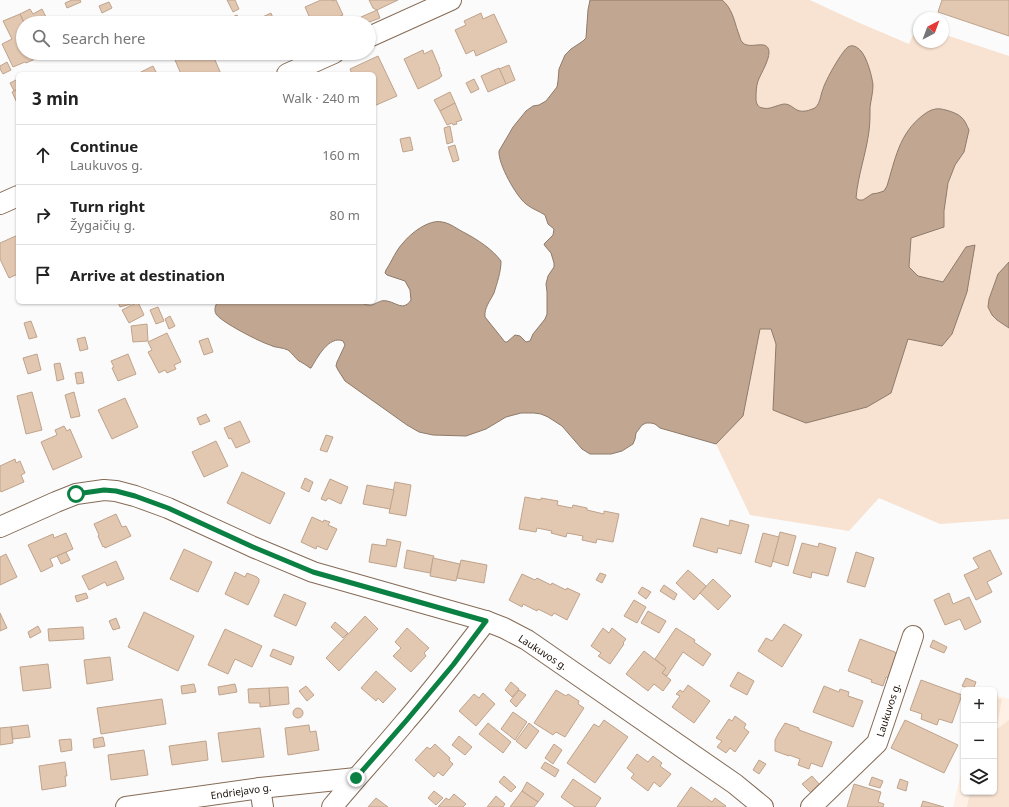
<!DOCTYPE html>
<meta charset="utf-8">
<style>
:root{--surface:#fff;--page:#f6f6f6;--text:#222;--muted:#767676;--line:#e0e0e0}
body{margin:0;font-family:"Noto Sans",sans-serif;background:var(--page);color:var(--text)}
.controls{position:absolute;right:12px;bottom:12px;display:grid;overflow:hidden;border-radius:6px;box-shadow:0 1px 3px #0004}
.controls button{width:36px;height:36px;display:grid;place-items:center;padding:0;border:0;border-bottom:1px solid var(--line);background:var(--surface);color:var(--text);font:20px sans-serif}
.compass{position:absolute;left:913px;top:12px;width:36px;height:36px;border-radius:50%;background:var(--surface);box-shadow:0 1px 3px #0004;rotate:41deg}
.stop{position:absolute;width:12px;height:12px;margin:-9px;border:3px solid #0b8043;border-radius:50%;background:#fff}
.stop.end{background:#0b8043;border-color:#fff;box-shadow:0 1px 4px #0008}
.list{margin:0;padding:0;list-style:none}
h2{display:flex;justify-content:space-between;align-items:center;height:52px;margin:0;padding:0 16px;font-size:17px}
h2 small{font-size:13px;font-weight:400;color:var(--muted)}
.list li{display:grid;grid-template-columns:26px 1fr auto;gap:12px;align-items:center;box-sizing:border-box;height:60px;padding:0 16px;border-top:1px solid var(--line)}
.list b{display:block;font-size:15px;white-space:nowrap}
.list p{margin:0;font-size:13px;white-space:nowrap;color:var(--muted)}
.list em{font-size:13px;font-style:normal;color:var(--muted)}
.icon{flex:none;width:22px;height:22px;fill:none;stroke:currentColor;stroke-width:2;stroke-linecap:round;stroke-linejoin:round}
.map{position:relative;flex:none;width:1009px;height:807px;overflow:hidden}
.search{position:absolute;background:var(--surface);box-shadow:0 1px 3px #0004;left:16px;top:16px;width:360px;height:44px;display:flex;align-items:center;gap:10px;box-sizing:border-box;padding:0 14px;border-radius:22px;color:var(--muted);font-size:15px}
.panel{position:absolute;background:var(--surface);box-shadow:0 1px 3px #0004;left:16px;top:72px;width:360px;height:232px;border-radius:6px}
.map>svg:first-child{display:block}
.built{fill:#fef0e4}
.green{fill:#f8e2d1}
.water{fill:#c1a792;stroke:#8f7a69}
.building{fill:#e2c7b1;stroke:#bfa38c}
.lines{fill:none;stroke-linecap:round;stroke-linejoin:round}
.minor-casing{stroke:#856b56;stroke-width:22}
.minor{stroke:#fff;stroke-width:20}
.route{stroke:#0b8043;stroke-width:5}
.labels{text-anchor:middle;stroke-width:4;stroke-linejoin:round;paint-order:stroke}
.street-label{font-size:10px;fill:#1b1109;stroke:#fff}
</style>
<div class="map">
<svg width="1009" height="807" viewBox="0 0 1009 807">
<rect width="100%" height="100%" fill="#fbfbfb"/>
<polygon class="built" points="994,695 1009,699 1009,807 953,807 964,761 964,792 994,792"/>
<g class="green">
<path d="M722 0H810L855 21 909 44 917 26H919V42H943V34L1009 56V262L998 274 993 286 992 315 997 320 1009 328V519L940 524 879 498 849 531 750 515 716 444 743 416 760 329H771L776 344 773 410 839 414 867 407 891 393 908 339 942 346 975 245 966 247 943 282 918 276 909 267 911 238 944 227C944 206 946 184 955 165 957 160 961 156 964 152L925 114C918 119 912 124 907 132 898 145 892 170 887 186L884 191 878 193 872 194 863 200H859L856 198 857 185 869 131 870 107 873 86 871 74 864 56 861 51 854 46 842 54 826 80 822 90 820 101 815 108C810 110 802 113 797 110 793 108 791 105 786 104 778 104 769 110 762 108 757 107 756 102 756 98 755 82 763 71 768 56L755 45C751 46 746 46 743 43 739 39 738 33 737 28 734 19 729 6 722 0Z"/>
<polygon points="994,698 1002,699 996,730 1009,720 1009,807 967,807 970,792 994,792"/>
</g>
<g class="water">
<path d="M590 0H722C732 8 734 20 738 32 740 36 740 41 743 43 751 50 768 38 769 52 769 61 761 73 758 81 756 87 756 93 756 99 756 103 758 108 763 108 769 110 777 105 784 104 790 104 793 108 797 110 803 113 810 110 815 108 821 102 820 96 823 89 825 81 842 51 848 47 853 44 857 47 861 51 867 58 872 76 873 85 873 92 871 100 870 107 870 115 870 123 869 131 866 154 858 175 856 198L859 200H863L872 194 878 193 884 191 887 186C895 160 899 134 922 116 928 111 934 108 941 109 947 110 957 113 961 117 965 120 967 126 969 130L964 152 955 165 948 183 944 211V227L911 238 909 267 918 276 943 282 966 247 975 245 967 292 952 334 942 346 908 339 891 393 867 407 806 423 773 410 776 344 771 329H760L743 416 716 444 660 428 655 424 651 423H646L642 425 636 433 635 439 633 444 622 451 611 454H590L582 449 562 426 548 417 541 414 534 413H521L506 417 486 429 466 436 433 435 419 432 407 425 345 381 338 370 336 366 337 362 345 345 343 341C329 335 317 358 311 368H310C306 365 303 363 299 361 295 358 292 353 288 350 282 347 275 348 270 345 260 342 221 322 216 314 214 310 215 305 218 302H359C362 303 366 305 369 305 375 306 379 299 387 301 393 302 398 306 403 306 407 305 409 303 411 300L410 290 405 281 387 275 385 273 386 270C392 261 396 250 403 243 411 233 429 219 442 222 450 223 457 229 465 233 478 240 492 249 501 261 501 272 497 283 494 293 490 301 484 308 485 317L505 342H507L515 335 520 336 526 342 530 341 533 334 545 319 547 314V292L546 284 548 276 554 267V263L551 253 545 246 544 244 553 235 554 229 548 224 545 215C539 211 532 209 526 204 516 196 498 164 499 151L513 127 526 111 533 106 539 105 546 101 557 87 558 81 559 69 565 55 571 49 583 41 586 38 588 10Z"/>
<polygon points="1009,262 1009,328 997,320 992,315 988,307 989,299 998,274"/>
</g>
<g class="building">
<polygon points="72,0 80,0 81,2 67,8 65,3"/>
<polygon points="227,0 235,0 239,9 233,12"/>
<polygon points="321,0 332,0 332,1 336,0 343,15 331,20 332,23 306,23 304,18 309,16 305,7"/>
<polygon points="369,0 398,0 377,10 373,8"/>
<polygon points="942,0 1009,0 1009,36 938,12"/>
<polygon points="109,2 112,8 102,13 99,6"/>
<polygon points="30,9 33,14 42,9 49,23 24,23 20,14"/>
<polygon points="377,10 380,18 367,23 363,23 361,17"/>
<polygon points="271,13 275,23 257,23 256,20"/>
<polygon points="481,13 483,19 494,14 507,42 476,56 474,50 466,54 455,30 466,25 464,21"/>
<polygon points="20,14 24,23 23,23 23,53 38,53 40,57 26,63 25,62 13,67 2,44 12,39 3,21"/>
<polygon points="237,15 241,23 218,23"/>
<polygon points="423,50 424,54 432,50 440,69 439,69 442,76 440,77 440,78 418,89 404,59"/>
<polygon points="189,53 192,59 206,53 212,53 221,74 181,74 175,60"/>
<polygon points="254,53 269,53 256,59"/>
<polygon points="378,56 397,96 374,106 374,74 352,74 350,69"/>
<polygon points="7,62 11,70 3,74 0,69 0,66"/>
<polygon points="509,65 515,80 506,84 499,69"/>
<polygon points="153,66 157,74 137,74"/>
<polygon points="499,68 506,84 488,92 481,76"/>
<polygon points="18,79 18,89 14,91 10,83"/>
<polygon points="474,79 479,89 471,93 466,83"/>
<polygon points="18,89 18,105 12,92"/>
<polygon points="450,92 455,103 440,111 434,100"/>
<polygon points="455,103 462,120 456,122 457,124 453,125 452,123 447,125 440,111"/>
<polygon points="450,126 453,142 447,144 444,128"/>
<polygon points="410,137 413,150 403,152 400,139"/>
<polygon points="455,145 459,160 453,162 448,147"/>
<polygon points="18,235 18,274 9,278 0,259 0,243"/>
<polygon points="118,302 130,302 131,304 120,307"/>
<polygon points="138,302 144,315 129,323 122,310"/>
<polygon points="158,307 164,321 156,324 150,310"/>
<polygon points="170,316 175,326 169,329 165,319"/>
<polygon points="31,321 37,337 29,339 24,323"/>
<polygon points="147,324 148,341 133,342 131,326"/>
<polygon points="167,333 181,362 174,365 176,369 167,373 165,370 159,373 148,352 152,350 148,342"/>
<polygon points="85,337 88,349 80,351 77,339"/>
<polygon points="208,338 213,352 204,355 199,341"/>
<polygon points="37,354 41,370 28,374 23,358"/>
<polygon points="128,354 136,374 118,381 112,368 114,367 111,361"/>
<polygon points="60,363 64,379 57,381 54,364"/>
<polygon points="82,372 84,383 77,384 75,373"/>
<polygon points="32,392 42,430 26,434 17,396"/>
<polygon points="74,392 80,416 71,418 65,395"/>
<polygon points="125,398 138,427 112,439 98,410"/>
<polygon points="206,414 210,421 200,425 197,418"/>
<polygon points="240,421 250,442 236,448 231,438 229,439 224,428"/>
<polygon points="64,426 67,431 70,429 82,457 53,470 41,442 57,435 55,430"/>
<polygon points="326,435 333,437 327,452 320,450"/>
<polygon points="216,441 228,466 204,477 192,452"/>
<polygon points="15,459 16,463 20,461 25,473 21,475 24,482 1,492 0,490 0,466"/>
<polygon points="242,472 285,493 270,524 227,503"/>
<polygon points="305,478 313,482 309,492 301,488"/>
<polygon points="330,479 348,487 341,504 328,498 326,501 321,499"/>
<polygon points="395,482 411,485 406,516 389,513"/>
<polygon points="367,485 394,490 390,509 363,504"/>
<polygon points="525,497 541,500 541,498 558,501 557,505 572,508 573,505 587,508 587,510 604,514 604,511 619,514 613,542 597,539 596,543 582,540 583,536 567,533 566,537 551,533 552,531 537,528 536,532 519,529"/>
<polygon points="116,514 122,527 126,526 131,536 105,548 104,546 103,547 98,536 99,535 94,524"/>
<polygon points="312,517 323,522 324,520 330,522 328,525 337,529 327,550 317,546 316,549 301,542"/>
<polygon points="701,518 729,526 730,520 749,525 741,554 718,548 717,553 693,546"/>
<polygon points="780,532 796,536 788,566 772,561"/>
<polygon points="66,533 73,549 50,559 53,566 41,572 28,545 53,534 54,538"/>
<polygon points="763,533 779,537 771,567 755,562"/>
<polygon points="387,539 401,542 396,567 369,562 372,544 386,546"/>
<polygon points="802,543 818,547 819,543 836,548 828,576 812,572 811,578 793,573"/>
<polygon points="184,549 212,562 198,592 170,579"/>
<polygon points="407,550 434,556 430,573 404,568"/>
<polygon points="990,550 1002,574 987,582 992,592 976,600 964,575 979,568 973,558"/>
<polygon points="66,552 70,560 61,564 57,556"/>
<polygon points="856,552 874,558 865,587 847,582"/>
<polygon points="6,554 17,577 0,585 0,557"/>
<polygon points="433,558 460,564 456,581 430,576"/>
<polygon points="461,560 487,565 484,583 457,578"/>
<polygon points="116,561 124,579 107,586 105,582 89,590 82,576"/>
<polygon points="688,570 706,586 694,600 676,583"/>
<polygon points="235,572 245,577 247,573 257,577 259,579 259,582 248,605 225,594"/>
<polygon points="600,573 606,575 602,583 596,580"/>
<polygon points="522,574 535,580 537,578 551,585 552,583 566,590 567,588 580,594 567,620 554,613 552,616 538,609 537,611 523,604 522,607 509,600"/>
<polygon points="713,579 731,596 718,610 700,593"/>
<polygon points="664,585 677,594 674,600 660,591"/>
<polygon points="642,587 651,592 646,599 638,593"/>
<polygon points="86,593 88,598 77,602 75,596"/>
<polygon points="949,593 953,604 969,597 981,622 965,630 960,619 945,625 934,600"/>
<polygon points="284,594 306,603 296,626 274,616"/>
<polygon points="634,600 646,607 637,623 624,616"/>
<polygon points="648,611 666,621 659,633 641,623"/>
<polygon points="144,612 194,636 178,671 128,647"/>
<polygon points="0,613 7,628 0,631"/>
<polygon points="365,616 378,629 339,671 326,658"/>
<polygon points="116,618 120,628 113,630 109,621"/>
<polygon points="335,622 348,633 343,638 331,627"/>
<polygon points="784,624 802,635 782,667 758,651 766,638 772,641"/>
<polygon points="38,626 41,632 30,638 28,632"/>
<polygon points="83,627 84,639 49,641 48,629"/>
<polygon points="407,628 429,648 424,653 426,656 411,672 393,656 401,648 395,642"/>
<polygon points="603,628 609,633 612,628 626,639 623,643 624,644 610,664 598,656 601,653 591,646"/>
<polygon points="676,628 695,640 694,642 711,654 703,666 683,652 667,676 662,673 666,668 655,659"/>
<polygon points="225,629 262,646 252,667 235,659 228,674 208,665"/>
<polygon points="860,639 895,652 897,655 890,678 886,677 883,686 871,682 872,680 848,671"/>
<polygon points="933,640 947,647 944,653 930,647"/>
<polygon points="273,649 294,657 291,665 270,656"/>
<polygon points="644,651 666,668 662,673 671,680 663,691 654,684 648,691 626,674"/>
<polygon points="110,657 113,680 87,684 84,660"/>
<polygon points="48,664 51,688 23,691 20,667"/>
<polygon points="376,671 396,689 383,703 378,698 376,701 361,688"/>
<polygon points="738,672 754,681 747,695 730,686"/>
<polygon points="966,678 976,682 973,690 962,686"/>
<polygon points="921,680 962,695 952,723 939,719 937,725 921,719 922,714 910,710"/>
<polygon points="511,682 519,689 512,697 505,690"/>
<polygon points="194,684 196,692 182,694 181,686"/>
<polygon points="235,684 237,692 219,695 218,687"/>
<polygon points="688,685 710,701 694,723 672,707 680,696 676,694 680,690 683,692"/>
<polygon points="306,686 314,695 307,701 299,691"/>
<polygon points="824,686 839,692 840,689 849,692 848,696 863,701 853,727 813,712"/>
<polygon points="288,687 289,704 270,706 269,688"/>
<polygon points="269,688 270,706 260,707 260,703 249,703 248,689"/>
<polygon points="519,690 526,695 516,707 510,701"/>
<polygon points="556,690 566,696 568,694 579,701 578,704 584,708 565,737 556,732 553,735 534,723"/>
<polygon points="483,693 495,704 476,726 459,711 474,694 479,698"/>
<polygon points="162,699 166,724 101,734 97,708"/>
<circle cx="298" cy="713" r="5"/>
<polygon points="513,712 527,722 515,740 501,729"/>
<polygon points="735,716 746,724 744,728 749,732 735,752 730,748 726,753 717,747 722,741 716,738 729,719 732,721"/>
<polygon points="604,720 628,737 595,783 567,763 594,724 599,727"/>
<polygon points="905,720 958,745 944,773 891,748"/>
<polygon points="488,723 511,742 503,753 479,734"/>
<polygon points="529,723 539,731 526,749 516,741"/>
<polygon points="785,723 799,728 799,730 832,742 822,767 811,763 809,769 798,765 800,759 789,755 789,756 775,751 775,740 778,734"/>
<polygon points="28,725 30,737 13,739 11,727"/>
<polygon points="309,725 310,732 316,731 319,750 288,755 285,728"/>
<polygon points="11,727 13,743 0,745 0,728"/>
<polygon points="260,728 264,757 222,762 218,733"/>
<polygon points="459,736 472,747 465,755 452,745"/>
<polygon points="103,737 105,746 94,748 93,739"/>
<polygon points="71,739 72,750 61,752 59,740"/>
<polygon points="206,741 208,760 172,765 169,746"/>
<polygon points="435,744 450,758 449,760 453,764 443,776 438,772 434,777 415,760 427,747 430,749"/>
<polygon points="554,744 562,750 553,764 545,758"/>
<polygon points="144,750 148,775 111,780 108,755"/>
<polygon points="637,754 648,762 653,756 662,763 660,766 671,774 660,787 654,782 648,791 631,778 634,774 627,768"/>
<polygon points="759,760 766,764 759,774 753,770"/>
<polygon points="65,762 67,776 65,776 66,786 42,790 39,766"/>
<polygon points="545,762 559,770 555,777 541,768"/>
<polygon points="504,776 516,787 511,792 499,782"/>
<polygon points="812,776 820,785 811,793 802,784"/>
<polygon points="872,777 883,781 880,788 869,785"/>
<polygon points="573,779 601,798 595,807 575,807 561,797"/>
<polygon points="900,779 908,782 906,791 897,788"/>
<polygon points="527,782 544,794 538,802 522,791"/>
<polygon points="854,784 881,792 878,802 884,804 883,807 847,807"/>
<polygon points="691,787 712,802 715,798 726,806 725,807 677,807"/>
<polygon points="434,791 443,798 436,805 428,798"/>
<polygon points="522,791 538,802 534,807 510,807"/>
<polygon points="454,794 466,804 463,807 438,807 446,798 449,800"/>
<polygon points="496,796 505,804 503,807 487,807"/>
<polygon points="376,798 388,807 368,807"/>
<polygon points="923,801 944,807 921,807"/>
</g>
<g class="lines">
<g class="minor-casing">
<g id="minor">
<polyline points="369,37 451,0"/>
<polyline points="287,74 334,53"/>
<polyline points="0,204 18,196"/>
<polyline points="0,527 56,502 76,494 104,490 116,491 135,496 168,508 253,547 313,572 486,621 504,628 527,640 735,784 763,807"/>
<polyline points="260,788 263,807"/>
<polyline points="126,807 260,788 356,778"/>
<path d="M332 807C356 778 382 750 406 721 434 689 460 655 486 621"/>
<polyline points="811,807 877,743 913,636"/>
</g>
</g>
<use href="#minor" class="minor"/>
</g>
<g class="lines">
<polyline class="route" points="76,494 104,490 116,491 135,496 168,508 253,547 313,572 486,621 453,665 406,721 356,778"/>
</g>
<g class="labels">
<g class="street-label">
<text transform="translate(543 652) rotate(33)" y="4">Laukuvos g.</text>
<text transform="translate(888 710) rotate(-72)" y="4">Laukuvos g.</text>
<text transform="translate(241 791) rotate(-8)" y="4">Endriejavo g.</text>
</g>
</g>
</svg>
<div class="controls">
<button>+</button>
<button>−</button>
<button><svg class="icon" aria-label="layers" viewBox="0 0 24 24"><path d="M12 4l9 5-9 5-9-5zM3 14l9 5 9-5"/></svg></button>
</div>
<svg class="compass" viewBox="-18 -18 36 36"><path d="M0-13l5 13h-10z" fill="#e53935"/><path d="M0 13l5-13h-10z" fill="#767676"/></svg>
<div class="stop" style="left:76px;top:494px"></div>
<div class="stop end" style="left:356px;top:778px"></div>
<div class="search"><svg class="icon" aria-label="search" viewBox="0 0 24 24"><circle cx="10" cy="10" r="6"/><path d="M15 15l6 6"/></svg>Search here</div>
<section class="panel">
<h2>3 min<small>Walk · 240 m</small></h2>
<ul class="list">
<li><svg class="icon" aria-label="ahead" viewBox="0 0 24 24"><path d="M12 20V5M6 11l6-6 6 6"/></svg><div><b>Continue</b><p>Laukuvos g.</p></div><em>160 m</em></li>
<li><svg class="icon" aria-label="right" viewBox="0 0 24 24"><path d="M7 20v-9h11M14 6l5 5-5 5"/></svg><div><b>Turn right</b><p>Žygaičių g.</p></div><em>80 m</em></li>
<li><svg class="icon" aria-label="arrive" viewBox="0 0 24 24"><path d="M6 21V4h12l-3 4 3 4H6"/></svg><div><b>Arrive at destination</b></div></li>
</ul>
</section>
</div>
